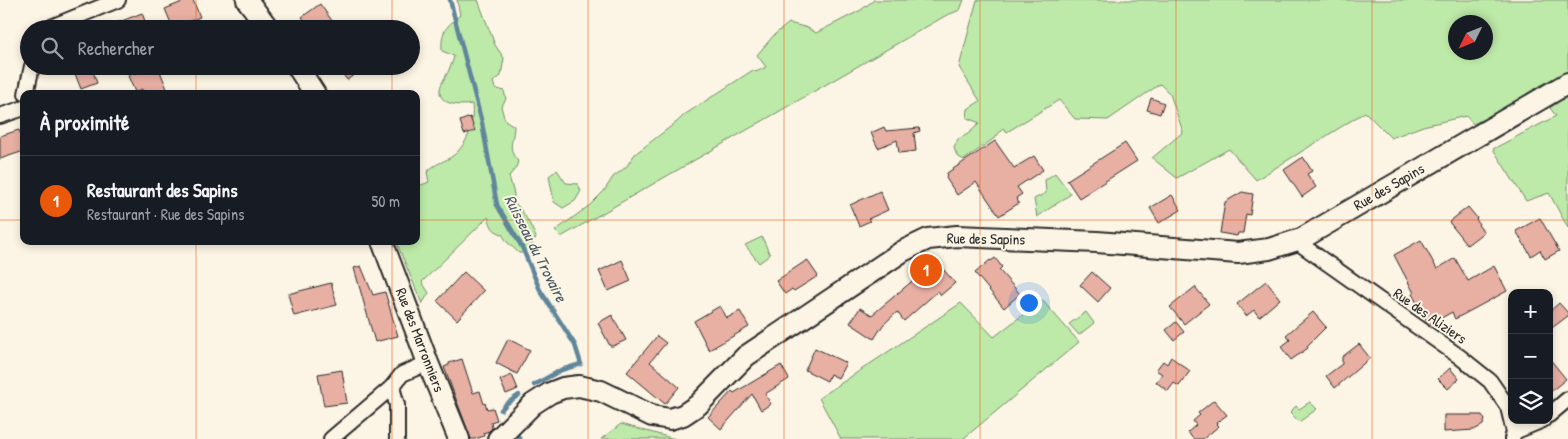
<!DOCTYPE html>
<html lang="fr">
<meta charset="utf-8">
<style>
:root{--surface:#171b24;--page:#20242c;--text:#f1f3f6;--muted:#9ea1a6;--line:#363941;--accent:#ea580c}
body{margin:0;font-family:"Patrick Hand",sans-serif;background:var(--page);color:var(--text)}
.controls{position:absolute;right:15px;bottom:15px;display:grid;overflow:hidden;border-radius:10px;box-shadow:0 2px 8px #0003}
.controls button{width:45px;height:45px;display:grid;place-items:center;padding:0;border:0;border-bottom:1px solid var(--line);background:var(--surface);color:var(--text);font:25px sans-serif}
.compass{position:absolute;left:1448px;top:15px;width:45px;height:45px;border-radius:50%;background:var(--surface);box-shadow:0 2px 8px #0003;rotate:227deg}
.you{position:absolute;left:1028px;top:302px;width:18px;height:18px;margin:-12px;border:4px solid #fff;border-radius:50%;background:#1a73e8;box-shadow:0 0 0 8px #1a73e833}
.badge{display:grid;place-items:center;width:32px;height:32px;border-radius:50%;background:var(--accent);color:#fff;font-size:16px;font-weight:700}
.pin{position:absolute;translate:-50% -50%;border:2px solid #fff;box-shadow:0 1px 5px #0006}
.list{margin:0;padding:0;list-style:none}
h2{display:flex;justify-content:space-between;align-items:center;height:65px;margin:0;padding:0 20px;font-size:21px}
h2 small{font-size:16px;font-weight:400;color:var(--muted)}
.list li{display:grid;grid-template-columns:32px 1fr auto;gap:15px;align-items:center;box-sizing:border-box;height:90px;padding:0 20px;border-top:1px solid var(--line)}
.list b{display:block;font-size:19px;white-space:nowrap}
.list p{margin:0;font-size:16px;white-space:nowrap;color:var(--muted)}
.list em{font-size:16px;font-style:normal;color:var(--muted)}
.icon{flex:none;width:28px;height:28px;fill:none;stroke:currentColor;stroke-width:2;stroke-linecap:round;stroke-linejoin:round}
.map{position:relative;flex:none;width:1568px;height:439px;overflow:hidden}
.search{position:absolute;background:var(--surface);box-shadow:0 2px 8px #0003;left:20px;top:20px;width:400px;height:55px;display:flex;align-items:center;gap:12px;box-sizing:border-box;padding:0 18px;border-radius:28px;color:var(--muted);font-size:19px}
.panel{position:absolute;background:var(--surface);box-shadow:0 2px 8px #0003;left:20px;top:90px;width:400px;height:155px;border-radius:10px}
.map>svg:first-child{display:block}
.green{fill:#bdeaa8;stroke:#748a6a;fill-rule:evenodd}
.lines{fill:none;stroke-linecap:round;stroke-linejoin:round}
.stream{stroke:#61869b;stroke-width:4.5}
.building{fill:#e8afa3;stroke:#2b2b2b}
.street-casing{stroke:#2b2b2b;stroke-width:18}
.secondary-casing{stroke:#2b2b2b;stroke-width:24}
.street{stroke:#fcf5e5;stroke-width:14}
.secondary{stroke:#fcf5e5;stroke-width:20}
.grid{fill:none;stroke:#e8590c;stroke-width:1;stroke-opacity:0.55}
.labels{text-anchor:middle;stroke-width:4;stroke-linejoin:round;paint-order:stroke}
.street-label{font-size:15px;fill:#2b2b2b;stroke:#fcf5e5}
.water-label{font-size:16px;font-style:italic;fill:#465963;stroke:#fcf5e5}
</style>
<div class="map">
<svg width="1568" height="439" viewBox="0 0 1568 439">
<rect width="100%" height="100%" fill="#fcf5e5"/>
<filter id="ink" filterUnits="userSpaceOnUse"><feTurbulence type="fractalNoise" baseFrequency=".02" numOctaves="2"/><feDisplacementMap in="SourceGraphic" scale="10" xChannelSelector="R" yChannelSelector="G"/><feConvolveMatrix kernelMatrix="1 2 1 2 8 2 1 2 1" color-interpolation-filters="sRGB"/></filter>
<g filter="url(#ink)">
<g class="green">
<path d="M457 0H478L495 45 504 58 501 76 493 82 495 88 504 91 506 99 501 107 505 120 514 126C514 140 506 149 518 161L516 168 509 176 514 194V202C524 212 530 224 536 237L531 246 522 253H519L507 242 502 234C491 230 492 227 488 217L422 282 429 293 422 304 396 241H416V187L429 182 427 172C435 163 445 162 454 155 469 142 474 124 472 104 462 106 438 106 440 89 441 82 448 74 450 67 452 64 453 60 454 56L442 51C441 31 445 28 460 15Z"/>
<polygon points="874,0 964,0 960,10 945,16 561,237 555,231 590,205 604,191 613,177 626,167 635,154 678,121 684,115 753,70 756,72 766,67 757,55 774,35 789,23 808,28 816,33 861,10"/>
<path d="M977 0H1568V73L1545 89 1473 124 1466 116 1423 126 1391 138 1365 112 1256 180 1229 149 1177 178 1152 158 1183 132 1170 94 1160 84 1108 120 1075 119 1059 100 1007 132 1003 128 996 137 964 160 957 156 954 148 958 139 968 134 980 123 967 118 968 109 980 101 959 67ZM1456 22H1486V52H1456Z"/>
<polygon points="1568,95 1568,228 1549,193 1526,201 1493,149 1556,116 1550,108"/>
<polygon points="557,170 566,183 578,184 581,191 575,201 563,208 554,202 549,176"/>
<polygon points="1055,173 1071,194 1037,217 1034,199 1046,193 1045,180"/>
<polygon points="762,237 770,255 759,263 745,245"/>
<polygon points="1042,300 1079,342 963,439 841,439 819,398 961,303 994,337"/>
<polygon points="1086,312 1094,323 1079,335 1069,324"/>
<polygon points="1310,402 1317,409 1299,422 1290,412 1296,406 1299,409"/>
<polygon points="621,424 675,439 601,439"/>
</g>
<g class="lines">
<g class="stream">
<polyline points="450,0 482,123 497,205 522,247 540,290 575,345 581,364 561,370 534,385"/>
<polyline points="501,410 506,404 519,395"/>
<polyline points="515,432 520,439"/>
</g>
</g>
<g class="building">
<polygon points="187,0 193,0 200,17 173,28 165,9"/>
<polygon points="320,4 338,29 311,29 302,17"/>
<polygon points="142,13 148,29 104,29 104,28"/>
<polygon points="72,66 91,66 97,83 81,89"/>
<polygon points="154,66 158,66 169,94 143,94 142,89 135,92 128,76"/>
<polygon points="337,66 366,66 347,80"/>
<polygon points="1151,98 1164,103 1160,114 1147,110"/>
<polygon points="470,117 475,131 464,134 460,121"/>
<polygon points="884,127 886,131 919,128 920,131 914,133 916,151 899,153 897,140 878,148 871,133"/>
<polygon points="19,130 24,142 24,151 0,159 0,136"/>
<polygon points="995,141 1014,168 1034,156 1043,170 1017,187 1022,194 1016,198 1019,203 999,216 976,182 957,195 946,178 947,173"/>
<polygon points="1125,143 1137,161 1079,198 1067,180"/>
<polygon points="1303,157 1312,171 1307,174 1316,187 1302,197 1284,170"/>
<polygon points="880,191 888,210 868,219 870,221 859,226 850,205"/>
<polygon points="1242,192 1253,194 1250,215 1246,214 1243,233 1238,233 1237,236 1220,233 1225,202"/>
<polygon points="1172,195 1181,210 1159,223 1150,208"/>
<polygon points="1468,207 1477,218 1476,219 1479,224 1478,225 1484,232 1467,245 1449,222"/>
<polygon points="1540,218 1559,251 1545,259 1540,250 1531,256 1516,231"/>
<polygon points="1421,240 1437,269 1455,258 1468,281 1494,266 1507,291 1455,319 1452,312 1429,325 1412,294 1414,293 1394,255"/>
<polygon points="995,258 1002,267 999,270 1020,294 1004,308 975,273 990,260 991,261"/>
<polygon points="622,260 631,281 608,291 599,271"/>
<polygon points="807,260 818,276 794,291 792,289 785,294 776,281"/>
<polygon points="936,261 955,283 941,295 938,291 904,321 897,312 883,325 874,339 850,323 860,308 872,315"/>
<polygon points="361,266 373,295 385,292 398,336 375,342 354,268"/>
<polygon points="464,272 484,291 457,320 437,301"/>
<polygon points="1092,272 1110,288 1098,302 1080,285"/>
<polygon points="1266,281 1280,299 1259,317 1254,310 1246,316 1237,304"/>
<polygon points="331,283 337,305 294,316 288,294"/>
<polygon points="1195,287 1209,304 1184,324 1170,307"/>
<polygon points="1559,303 1568,313 1568,316 1549,330 1549,312"/>
<polygon points="720,306 727,318 740,311 749,327 709,350 694,321"/>
<polygon points="1313,312 1326,327 1307,346 1308,348 1291,360 1281,347 1290,340 1286,335"/>
<polygon points="612,315 626,340 613,346 610,346 598,323"/>
<polygon points="1176,322 1184,332 1174,340 1166,330"/>
<polygon points="657,336 666,343 650,362 679,387 665,404 627,372"/>
<polygon points="508,339 530,350 517,374 496,363"/>
<polygon points="1359,344 1370,358 1335,388 1326,376 1342,364 1342,357"/>
<polygon points="815,348 846,363 838,378 830,374 827,381 805,370"/>
<polygon points="1171,357 1190,371 1179,386 1174,383 1168,391 1156,382 1162,374 1156,370 1163,361 1167,364"/>
<polygon points="1549,358 1566,379 1549,393"/>
<polygon points="462,359 473,393 480,391 484,404 485,403 487,409 493,408 497,420 491,422 492,428 489,431 483,433 484,436 475,439 471,439 444,367 449,365 449,363"/>
<polygon points="781,365 789,379 765,394 771,404 761,410 752,394 721,429 708,417 732,391 734,393"/>
<polygon points="1450,368 1459,379 1448,389 1438,379"/>
<polygon points="342,370 347,403 324,406 318,374"/>
<polygon points="512,375 518,389 506,394 500,380"/>
<polygon points="1214,400 1227,415 1216,423 1219,426 1203,439 1193,439 1188,432 1196,425 1193,421 1200,415 1198,413"/>
<polygon points="1444,415 1482,415 1485,420 1483,425 1474,430 1444,432"/>
</g>
<g class="lines">
<g class="street-casing">
<g id="street">
<polyline points="46,29 118,0"/>
<polyline points="26,94 32,66"/>
<polyline points="0,116 24,108"/>
<polyline points="1301,239 1303,246 1460,357 1490,381 1508,407 1514,432 1512,439"/>
<polyline points="392,387 397,405 397,439"/>
<polyline points="1549,415 1568,399"/>
<polyline points="1514,432 1543,420"/>
<polyline points="331,439 392,387 402,374 428,363"/>
</g>
</g>
<g class="secondary-casing">
<g id="secondary">
<polyline points="247,0 269,29"/>
<polyline points="297,66 315,94"/>
<polyline points="382,241 428,363 459,439"/>
<polyline points="498,439 533,404 550,393 563,388 579,386 601,391 652,416 670,419 683,415 698,405 746,356 903,251 928,239 957,236 1097,242 1238,253 1269,249 1301,239 1568,83"/>
</g>
</g>
<use href="#street" class="street"/>
<use href="#secondary" class="secondary"/>
</g>
</g>
<path class="grid" d="M196 0V29M392 0V29M588 0V439M784 0V439M980 0V439M1176 0V439M1372 0V439M196 66V94M392 66V94M0 220H24M416 220H1568M196 241V439M392 241V439"/>
<g class="labels">
<g class="street-label">
<text transform="translate(1389 187) rotate(-30)" y="5">Rue des Sapins</text>
<text transform="translate(986 239) rotate(1)" y="5">Rue des Sapins</text>
<text transform="translate(1430 316) rotate(35)" y="5">Rue des Aliziers</text>
<text transform="translate(420 340) rotate(69)" y="5">Rue des Marronniers</text>
</g>
<g class="water-label">
<text transform="translate(536 248) rotate(63)" y="6">Ruisseau du Trovaire</text>
</g>
</g>
</svg>
<div class="controls">
<button>+</button>
<button>−</button>
<button><svg class="icon" aria-label="layers" viewBox="0 0 24 24"><path d="M12 4l9 5-9 5-9-5zM3 14l9 5 9-5"/></svg></button>
</div>
<svg class="compass" viewBox="-18 -18 36 36"><path d="M0-13l5 13h-10z" fill="#e53935"/><path d="M0 13l5-13h-10z" fill="#9ea1a6"/></svg>
<div class="you"></div>
<div class="pin badge" style="left:926px;top:270px">1</div>
<div class="search"><svg class="icon" aria-label="search" viewBox="0 0 24 24"><circle cx="10" cy="10" r="6"/><path d="M15 15l6 6"/></svg>Rechercher</div>
<section class="panel">
<h2>À proximité<small></small></h2>
<ul class="list">
<li><span class="badge">1</span><div><b>Restaurant des Sapins</b><p>Restaurant · Rue des Sapins</p></div><em>50 m</em></li>
</ul>
</section>
</div>
